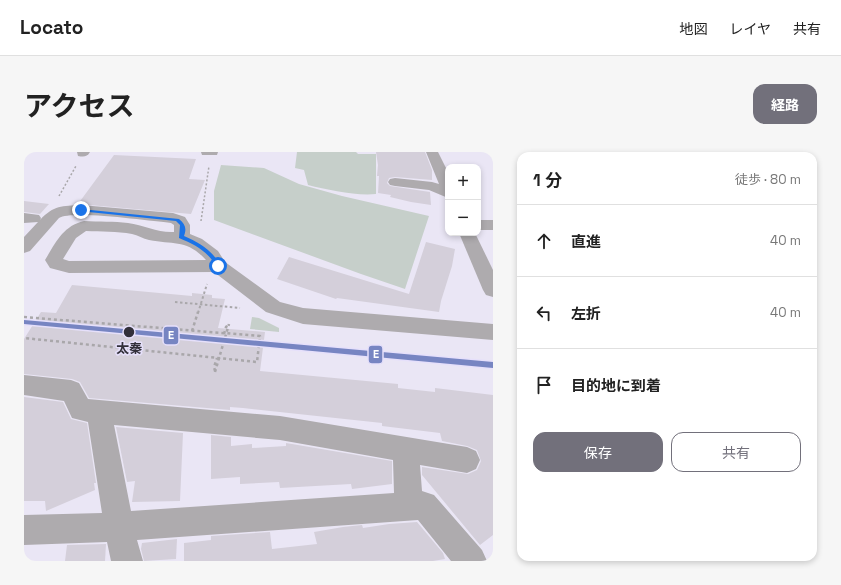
<!DOCTYPE html>
<html lang="ja">
<meta charset="utf-8">
<style>
:root{--surface:#fff;--page:#f6f6f6;--text:#222;--muted:#767676;--line:#e0e0e0;--accent:#72707b}
body{margin:0;font-family:"Space Grotesk","Noto Sans JP",sans-serif;background:var(--page);color:var(--text)}
.controls{position:absolute;right:12px;top:12px;display:grid;overflow:hidden;border-radius:8px;box-shadow:0 2px 6px #0003}
.controls button{width:36px;height:36px;display:grid;place-items:center;padding:0;border:0;border-bottom:1px solid var(--line);background:var(--surface);color:var(--text);font:20px sans-serif}
.stop{position:absolute;width:12px;height:12px;margin:-9px;border:3px solid #1a73e8;border-radius:50%;background:#fff}
.stop.end{background:#1a73e8;border-color:#fff;box-shadow:0 1px 4px #0008}
.list{margin:0;padding:0;list-style:none}
h2{display:flex;justify-content:space-between;align-items:center;height:52px;margin:0;padding:0 16px;font-size:17px}
h2 small{font-size:13px;font-weight:400;color:var(--muted)}
.list li{display:grid;grid-template-columns:26px 1fr auto;gap:12px;align-items:center;box-sizing:border-box;height:72px;padding:0 16px;border-top:1px solid var(--line)}
.list b{display:block;font-size:15px;white-space:nowrap}
.list em{font-size:13px;font-style:normal;color:var(--muted)}
.actions{display:flex;gap:8px;padding:12px 16px}
.actions a{flex:1;padding:9px 0;border:1px solid var(--accent);border-radius:12px;text-align:center;font-size:14px;color:var(--accent)}
.actions .main{background:var(--accent);color:#fff}
.icon{flex:none;width:22px;height:22px;fill:none;stroke:currentColor;stroke-width:2;stroke-linecap:round;stroke-linejoin:round}
.map{position:relative;flex:none;width:469px;height:409px;overflow:hidden;border-radius:12px}
header{display:flex;align-items:center;gap:24px;box-sizing:border-box;height:56px;padding:0 20px;background:var(--surface);border-bottom:1px solid var(--line)}
header strong{font-size:19px}
nav{display:flex;gap:22px;margin-inline-start:auto;font-size:14px}
.intro{display:flex;align-items:center;justify-content:space-between;box-sizing:border-box;height:96px;padding:0 24px}
h1{margin:0;font-size:28px}
.button{padding:10px 18px;border-radius:12px;background:var(--accent);color:#fff;font-size:14px;font-weight:700}
main{display:flex;gap:24px;padding:0 24px}
aside{flex:1;background:var(--surface);border-radius:12px;box-shadow:0 2px 6px #0003}
.map>svg:first-child{display:block}
.green{fill:#c6cfca}
.building{fill:#d4cfda}
.lines{fill:none;stroke-linecap:round;stroke-linejoin:round}
.path-far2{stroke:#a9a7aa;stroke-width:1.5;stroke-dasharray:2 2;stroke-linecap:butt}
.path-far1{stroke:#a9a7aa;stroke-width:2;stroke-dasharray:2.5 2.5;stroke-linecap:butt}
.path{stroke:#a9a7aa;stroke-width:2.5;stroke-dasharray:3 3;stroke-linecap:butt}
.minor{fill:#aeabae;fill-rule:evenodd}
.rail-1-casing{stroke:#e6e0fb;stroke-width:3}
.rail-1{fill:#7785c2;fill-rule:evenodd}
.route{fill:#1a73e8}
.stop-dot{fill:#32303a;stroke:#e6e0fb;stroke-width:1.5}
.labels{text-anchor:middle;stroke-width:3;stroke-linejoin:round;paint-order:stroke}
.stop-label{font-size:13px;font-weight:bold;fill:#32303a;stroke:#e6e0fb}
.line-badge{stroke:#e6e0fb;stroke-width:1.5}
.badge-label{font-size:11px;text-anchor:middle;font-weight:bold;fill:#fff}
</style>
<header>
<strong>Locato</strong>
<nav><a>地図</a><a>レイヤ</a><a>共有</a></nav>
</header>
<div class="intro"><h1>アクセス</h1><a class="button">経路</a></div>
<main>
<div class="map">
<svg width="469" height="409" viewBox="0 0 469 409">
<rect width="100%" height="100%" fill="#eae6f5"/>
<g class="green">
<path d="M273 0H332L334 2H352V42C332 44 304 38 284 33L280 18 271 16Z"/>
<polygon points="197,13 240,16 275,32 318,44 405,64 381,137 337,122 190,68 190,39"/>
<polygon points="228,165 235,166 255,176 255,180 226,177"/>
</g>
<g class="building">
<polygon points="352,0 401,0 408,18 408,28 371,25 365,26 363,31 366,34 406,40 407,53 387,50 366,45 367,43 354,41 355,24 353,24 354,13"/>
<polygon points="90,3 172,7 165,27 181,28 167,62 54,52"/>
<polygon points="0,49 25,52 16,62 0,60"/>
<polygon points="402,90 431,97 428,114 417,149 415,160 313,146 312,147 253,127 265,105 385,142"/>
<polygon points="48,133 168,144 168,141 188,143 188,146 201,147 194,176 241,180 236,219 374,232 374,236 411,240 411,236 469,243 469,383 456,393 398,323 398,315 444,322 453,318 457,309 453,298 443,294 418,289 416,281 358,274 358,271 219,256 206,255 206,258 65,246 56,230 48,227 0,222 0,187 17,160 32,161"/>
<polygon points="0,245 39,250 47,267 63,271 72,331 70,331 71,338 22,359 21,349 0,349"/>
<polygon points="92,275 159,281 156,349 108,350 111,329 103,330"/>
<polygon points="187,283 207,285 207,294 228,292 228,296 262,294 262,291 368,309 368,332 328,337 327,332 256,336 255,330 216,332 216,325 187,327"/>
<polygon points="393,370 419,401 421,407 409,409 160,409 160,391 187,388 187,384 246,380 248,397 293,392 290,380 319,375 338,373 339,376 365,372"/>
<polygon points="153,387 152,407 120,409 117,397 118,391"/>
<polygon points="82,392 81,409 41,409 43,393"/>
</g>
<g class="lines">
<g class="path-far2">
<polyline points="35,44 52,14"/>
<polyline points="177,69 185,14"/>
</g>
<g class="path-far1">
<polyline points="151,150 216,156"/>
<polyline points="174,161 183,132"/>
</g>
<g class="path">
<polyline points="0,165 236,184 233,210 0,186"/>
<polyline points="168,179 174,160"/>
<polyline points="200,182 202,175 205,172"/>
<polyline points="191,219 190,215 193,206"/>
<polyline points="191,220 205,172"/>
</g>
<g class="minor">
<path d="M53 0H66C63 5 60 5 54 4Z"/>
<polygon points="177,0 194,0 193,3 178,3"/>
<polygon points="402,0 414,0 424,20 424,46 405,38 371,34 366,33 364,30 366,27 371,26 408,30 415,32"/>
<path d="M57 53 149 61 161 65 166 73V82L178 87 194 99 201 110 256 150 279 156 469 172V188L279 172 242 160 190 120 45 121 26 116 21 108C32 90 39 74 60 69 75 70 90 69 104 71 120 73 134 81 150 80V73L147 71C125 69 49 58 35 66L6 99 0 101V85L14 70 0 71V61L15 63 17 66 16 68C30 53 38 54 57 53ZM62 79C77 80 93 79 108 82 114 83 119 87 125 88 150 93 163 87 182 108L45 109 39 107 52 86Z"/>
<rect x="454" y="68" width="15" height="10"/>
<polygon points="435,81 451,81 469,118 469,145 462,143 459,138"/>
<path d="M0 223 47 228 55 231 64 247 256 264 443 295 452 299 456 308 452 317 443 321 396 313 398 339 410 343 458 398 463 409H427L394 368 113 388 119 409H87L83 390 0 393V363L78 361 64 270 48 266 40 249 0 243ZM90 273 256 288 369 308 370 341 107 359Z"/>
</g>
<g class="rail-1-casing">
<polygon id="rail-1" points="0,168 469,210 469,216 0,172"/>
</g>
<use href="#rail-1" class="rail-1"/>
</g>
<path class="route" d="M57 57 155 67C161 72 163 76 160 84 176 91 188 98 197 114L193 115C183 99 172 93 155 86L156 73 152 69 55 59Z"/>
<circle class="stop-dot" cx="105" cy="180" r="6"/>
<g class="labels">
<g class="stop-label">
<text x="105" y="201">太秦</text>
</g>
</g>
<g class="line-badge">
<rect x="139" y="174" width="16" height="19" rx="4" fill="#7785c2"/>
<rect x="344" y="193" width="15" height="19" rx="4" fill="#7785c2"/>
</g>
<g class="badge-label">
<text x="147" y="187">E</text>
<text x="352" y="206">E</text>
</g>
</svg>
<div class="controls">
<button>+</button>
<button>−</button>
</div>
<div class="stop" style="left:194px;top:114px"></div>
<div class="stop end" style="left:57px;top:58px"></div>
</div>
<aside>
<h2>1 分<small>徒歩 · 80 m</small></h2>
<ul class="list">
<li><svg class="icon" aria-label="ahead" viewBox="0 0 24 24"><path d="M12 20V5M6 11l6-6 6 6"/></svg><div><b>直進</b></div><em>40 m</em></li>
<li><svg class="icon" aria-label="left" viewBox="0 0 24 24"><path d="M17 20v-9H6M10 6l-5 5 5 5"/></svg><div><b>左折</b></div><em>40 m</em></li>
<li><svg class="icon" aria-label="arrive" viewBox="0 0 24 24"><path d="M6 21V4h12l-3 4 3 4H6"/></svg><div><b>目的地に到着</b></div></li>
</ul>
<div class="actions"><a class="main">保存</a><a>共有</a></div>
</aside>
</main>
